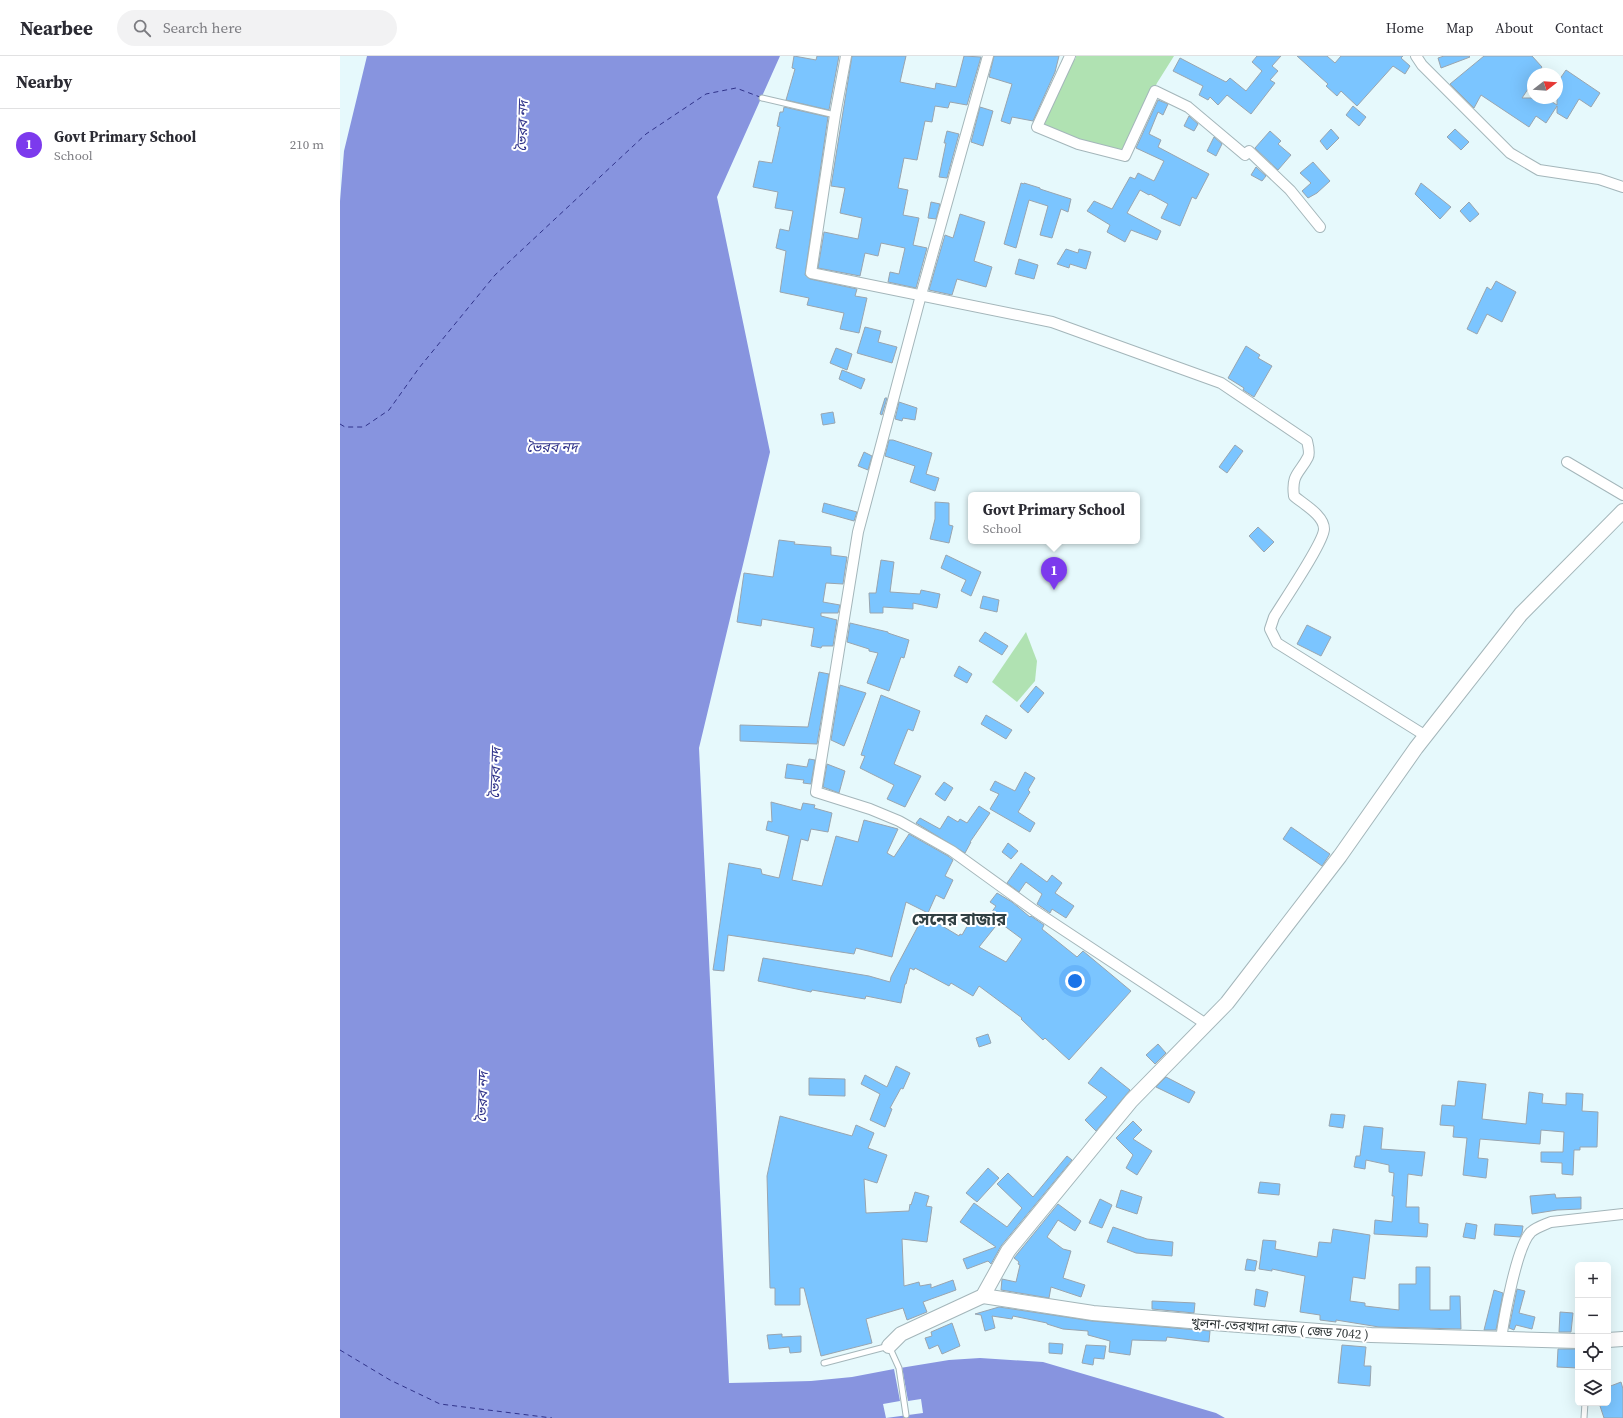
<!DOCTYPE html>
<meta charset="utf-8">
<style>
:root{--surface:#fff;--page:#f2f2f3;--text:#2b2b33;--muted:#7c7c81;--line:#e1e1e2;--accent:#7c3aed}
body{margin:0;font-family:"Source Serif 4","Noto Sans Bengali",serif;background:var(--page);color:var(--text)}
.controls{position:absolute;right:12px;bottom:12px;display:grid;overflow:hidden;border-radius:6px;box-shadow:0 4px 16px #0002}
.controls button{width:36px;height:36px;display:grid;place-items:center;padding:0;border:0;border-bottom:1px solid var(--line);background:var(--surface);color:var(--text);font:20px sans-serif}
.compass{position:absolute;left:1187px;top:12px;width:36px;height:36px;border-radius:50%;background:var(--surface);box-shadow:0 4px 16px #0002;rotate:73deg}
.you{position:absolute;left:735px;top:925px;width:14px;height:14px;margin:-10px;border:3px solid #fff;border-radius:50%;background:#1a73e8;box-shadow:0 0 0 6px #1a73e833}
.badge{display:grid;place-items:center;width:26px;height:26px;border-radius:50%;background:var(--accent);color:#fff;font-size:13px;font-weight:700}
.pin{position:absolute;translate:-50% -33px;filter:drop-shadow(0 1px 2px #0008)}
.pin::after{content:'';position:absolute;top:21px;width:14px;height:12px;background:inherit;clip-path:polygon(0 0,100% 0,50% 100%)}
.popup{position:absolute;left:628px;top:436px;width:172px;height:52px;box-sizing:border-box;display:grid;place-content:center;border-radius:6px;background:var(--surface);filter:drop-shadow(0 1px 3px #0005);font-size:13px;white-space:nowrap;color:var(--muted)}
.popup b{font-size:15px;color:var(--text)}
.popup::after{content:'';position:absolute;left:50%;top:100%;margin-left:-8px;border:8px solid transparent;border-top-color:var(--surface)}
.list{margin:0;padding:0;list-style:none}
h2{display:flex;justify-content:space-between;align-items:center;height:52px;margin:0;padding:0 16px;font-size:17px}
h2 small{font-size:13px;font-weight:400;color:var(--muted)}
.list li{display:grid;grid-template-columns:26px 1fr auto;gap:12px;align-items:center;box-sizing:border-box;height:72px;padding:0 16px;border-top:1px solid var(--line)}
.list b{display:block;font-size:15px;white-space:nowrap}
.list p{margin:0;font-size:13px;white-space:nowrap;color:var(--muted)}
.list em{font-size:13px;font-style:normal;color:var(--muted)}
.icon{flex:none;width:22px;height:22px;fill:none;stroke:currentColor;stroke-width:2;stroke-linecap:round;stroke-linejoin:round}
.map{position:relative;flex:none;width:1283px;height:1362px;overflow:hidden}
header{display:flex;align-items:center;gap:24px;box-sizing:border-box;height:56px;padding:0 20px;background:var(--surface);border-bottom:1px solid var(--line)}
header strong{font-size:19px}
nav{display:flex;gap:22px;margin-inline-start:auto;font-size:14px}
.search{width:280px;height:36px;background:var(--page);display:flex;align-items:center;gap:10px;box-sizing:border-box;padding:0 14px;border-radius:22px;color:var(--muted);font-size:15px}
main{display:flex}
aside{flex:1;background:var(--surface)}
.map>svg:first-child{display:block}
.green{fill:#b0e2b2}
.water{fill:#8794df}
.pier{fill:#e6f9fc}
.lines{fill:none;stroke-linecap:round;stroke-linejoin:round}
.ferry{stroke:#30338a;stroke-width:1;stroke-dasharray:5 4;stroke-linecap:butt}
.building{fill:#7bc5ff;stroke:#99a5af;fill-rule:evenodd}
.lane-casing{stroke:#a4b6ba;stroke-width:7}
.street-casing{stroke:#a4b6ba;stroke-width:12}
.secondary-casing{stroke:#a4b6ba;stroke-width:16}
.lane{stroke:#fff;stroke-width:5}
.street{stroke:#fff;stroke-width:10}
.secondary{stroke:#fff;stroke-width:14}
.labels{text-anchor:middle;stroke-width:4;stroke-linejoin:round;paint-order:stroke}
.street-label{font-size:13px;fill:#2d3435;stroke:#fff}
.water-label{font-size:14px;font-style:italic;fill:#30338a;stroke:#fff}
.district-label{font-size:17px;font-weight:bold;fill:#314043;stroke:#fff}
</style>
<header>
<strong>Nearbee</strong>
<div class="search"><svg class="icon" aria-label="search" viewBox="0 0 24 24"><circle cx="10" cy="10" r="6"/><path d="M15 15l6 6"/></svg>Search here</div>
<nav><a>Home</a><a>Map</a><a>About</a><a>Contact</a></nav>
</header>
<main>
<aside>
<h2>Nearby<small></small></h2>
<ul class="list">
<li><span class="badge">1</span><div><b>Govt Primary School</b><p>School</p></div><em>210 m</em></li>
</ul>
</aside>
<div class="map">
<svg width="1283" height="1362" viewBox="0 0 1283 1362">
<rect width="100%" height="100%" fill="#e6f9fc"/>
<g class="green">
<polygon points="736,0 834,0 817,27 785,99 698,70 727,12 736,2"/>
<polygon points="686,576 697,605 695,625 677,646 652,626"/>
</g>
<polygon class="water" points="27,0 440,0 377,141 430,396 359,692 389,1327 471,1325 512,1321 554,1313 609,1304 640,1302 703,1306 876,1357 885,1362 0,1362 0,145 4,95"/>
<polygon class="pier" points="562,1311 568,1345 581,1343 583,1357 546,1362 543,1348 560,1345 554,1313"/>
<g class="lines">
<g class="ferry">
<polyline points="0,368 5,371 24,371 49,354 79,312 155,219 306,78 366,38 396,32 420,41"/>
<polyline points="0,1294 50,1324 100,1348 212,1362"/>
</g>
</g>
<g class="building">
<polygon points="454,0 476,4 477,0 499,0 489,54 446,44 455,13 452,12"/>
<polygon points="512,0 566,0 560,26 595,33 596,27 616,31 624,0 641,1 627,49 610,46 608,52 595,50 592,66 585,65 577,104 564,102 558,132 568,134 563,159 579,162 573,189 587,192 576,232 548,226 550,216 559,218 565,192 541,187 538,200 525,197 520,220 478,212 484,176 518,183 522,162 500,157 505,132 491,130"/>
<polygon points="654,0 719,0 715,16 693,65 672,61 670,68 661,65 672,28 649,21"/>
<polygon points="917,0 941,0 932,10 938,15 930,24 935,27 911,58 887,39 878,49 870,41 868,44 859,39 863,30 833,15 840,2 886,26 890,22 906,35 922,15 912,6"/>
<polygon points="957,0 987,0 995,7 1001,0 1063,0 1061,2 1070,10 1065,18 1053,10 1017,50 1001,35 997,40 986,30 988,28"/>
<polygon points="1104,0 1129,0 1130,1 1101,12 1098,2"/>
<polygon points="1144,0 1192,0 1202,11 1197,18 1193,18 1193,23 1190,27 1192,27 1182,42 1206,42 1217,49 1217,27 1226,14 1260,37 1251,51 1239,43 1227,63 1217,57 1217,50 1206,67 1196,60 1189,71 1141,39 1134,52 1110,28"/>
<polygon points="818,44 828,48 823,59 818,56 809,78 821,84 818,91 869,118 856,143 852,141 840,170 821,162 828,148 810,138 809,139 800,134 787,157 821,175 817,184 791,174 785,186 767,176 770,169 747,155 754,145 772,153 790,121 795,123 798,117 814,125 824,105 796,92"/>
<polygon points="1013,50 1026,61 1019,70 1006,59"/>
<polygon points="444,51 488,61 465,219 470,223 517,233 515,240 527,242 519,277 500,273 504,257 467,249 469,242 440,236 446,195 436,192 440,173 449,175 453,155 435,152 438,136 413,131 419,105 432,107 440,71 437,70 440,56 443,56"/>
<polygon points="640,51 653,55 643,90 631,86"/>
<polygon points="849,60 858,68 854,75 844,70"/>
<polygon points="991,73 999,82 987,94 980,85"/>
<polygon points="1115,73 1129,86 1121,94 1107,81"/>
<polygon points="607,75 619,78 607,122 599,121 606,87 604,87"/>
<polygon points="930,75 941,85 938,88 951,99 938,114 915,92"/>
<polygon points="874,81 882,88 876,100 867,95"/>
<polygon points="973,106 990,125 977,137 968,142 962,135 971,127 960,117"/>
<polygon points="916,111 926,120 922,125 911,119"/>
<polygon points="681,127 684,128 684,127 700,132 700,133 731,143 728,156 721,153 712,182 700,179 708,150 689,144 676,192 664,188"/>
<polygon points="1081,127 1111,151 1100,163 1075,138"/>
<polygon points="591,146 600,148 596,163 588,162"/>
<polygon points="1129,146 1139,158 1130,166 1120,155"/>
<polygon points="620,158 645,166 634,205 652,211 646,231 617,223 612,239 589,234 605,179 613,182"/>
<polygon points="726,193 738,197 739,193 751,196 746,213 730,208 729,212 717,208"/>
<polygon points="679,203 698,209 694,223 675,218"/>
<polygon points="1156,225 1176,236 1162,266 1147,258 1137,278 1127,273 1147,231 1151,234"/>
<polygon points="525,271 541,275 538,286 557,291 552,307 517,297"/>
<polygon points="906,290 920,299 918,302 932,310 914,341 903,334 904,332 888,322"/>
<polygon points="496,292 512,298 507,314 490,307"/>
<polygon points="502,314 525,323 521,333 499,323"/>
<polygon points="545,342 547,342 542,359 540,358"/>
<polygon points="559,346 577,352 575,364 563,362 562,365 555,363"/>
<polygon points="493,356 495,367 483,369 481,358"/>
<polygon points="549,384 553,384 592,397 586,418 599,422 595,435 570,426 575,410 545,400"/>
<polygon points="895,389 903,395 887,417 879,411"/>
<polygon points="524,396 532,400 528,414 518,410"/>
<polygon points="595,446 609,447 609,469 613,470 609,487 590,483 595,463"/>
<polygon points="484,447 517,456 514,465 482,456"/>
<polygon points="918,471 934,486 924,496 909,480"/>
<polygon points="439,484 455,486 454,488 491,491 491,499 507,501 503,528 486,527 483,546 500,549 498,557 481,557 481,560 497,564 493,590 482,590 481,592 471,590 474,572 422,563 421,570 397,566 404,517 433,521"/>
<polygon points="606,499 641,516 631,540 621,535 626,524 601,512"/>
<polygon points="541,504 554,506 550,536 580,538 581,534 600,538 597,552 573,547 573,553 543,551 543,557 530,557 529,537 536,537"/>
<polygon points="643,540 659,544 657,556 640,552"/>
<polygon points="510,567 548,576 548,577 569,584 564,602 561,601 549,635 527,627 538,597 529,595 529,593 507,586"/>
<polygon points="967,569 991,581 981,600 957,588"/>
<polygon points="645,576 668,590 662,599 639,585"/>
<polygon points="619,610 632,618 627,627 614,620"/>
<polygon points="479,616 489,618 477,688 400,685 400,669 468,671"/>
<polygon points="500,629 526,637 504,690 491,684"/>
<polygon points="696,630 704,637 688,657 680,650"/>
<polygon points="541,639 580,655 573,675 568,673 554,708 581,720 565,751 547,743 554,729 520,712 525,700 521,699"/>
<polygon points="646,659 672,674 666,683 641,668"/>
<polygon points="469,703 475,704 471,728 463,727 464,724 445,722 447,708 467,711"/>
<polygon points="487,708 505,715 499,737 483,731"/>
<polygon points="685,716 695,722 688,734 690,736 678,756 695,767 690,776 650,753 659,738 650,734 655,725 675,735"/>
<polygon points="604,726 613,732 605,745 595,738"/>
<polygon points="431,746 461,754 463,747 475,749 474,752 492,757 488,776 471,773 468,785 461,783 452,824 482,830 496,780 518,786 524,764 558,773 547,797 554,801 569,778 608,800 613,804 605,820 613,824 604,843 596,839 588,857 566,846 552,901 516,892 514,898 388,879 384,915 373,914 389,807 421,813 422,818 439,822 449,780 426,774 428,765 432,766"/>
<polygon points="639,750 650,757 630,786 631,786 625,797 576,767 580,762 600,773 608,760 618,766 620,763 627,767"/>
<polygon points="951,771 990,798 982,810 943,783"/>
<polygon points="668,787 678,795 671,803 662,796"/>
<polygon points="681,807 707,826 712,819 722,827 715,837 734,850 726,862 712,853 710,857 697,848 702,838 686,826 679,836 667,827"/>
<path d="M657 837 672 846 690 861 691 860 704 869 702 873 737 901 743 895 791 935 729 1004 705 982 703 984 681 963 682 962 639 930 633 940 611 927 609 930 575 912 574 914 570 912 566 928H565L561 947 526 940 525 943 472 934 471 936 418 925 423 902 529 920 550 926 551 921 584 859 619 880 620 878 622 879 633 860 644 867 656 850 650 846ZM659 866 682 883 666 906 639 891Z"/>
<polygon points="648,978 651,987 639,991 636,982"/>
<polygon points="818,988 826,997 815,1008 806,999"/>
<polygon points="556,1010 570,1017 563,1033 561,1032 550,1052 552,1053 545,1071 530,1064 540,1038 521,1028 525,1019 547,1031"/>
<polygon points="761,1011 790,1034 756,1075 745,1064 767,1041 748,1027"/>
<polygon points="826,1021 855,1036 849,1047 816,1031"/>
<polygon points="469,1022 505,1023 505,1040 469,1039"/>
<polygon points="1118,1025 1146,1028 1142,1063 1186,1068 1189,1036 1203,1038 1202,1047 1226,1049 1226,1037 1243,1038 1242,1055 1258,1056 1257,1091 1240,1091 1240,1094 1234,1094 1233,1119 1222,1118 1222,1107 1201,1106 1201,1096 1223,1096 1224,1076 1201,1074 1200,1088 1140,1083 1138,1102 1148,1103 1146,1122 1123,1119 1127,1082 1113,1081 1114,1070 1100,1069 1102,1049 1115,1050"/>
<polygon points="991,1058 1005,1059 1003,1072 989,1070"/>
<polygon points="440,1060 512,1080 516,1069 534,1077 528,1092 547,1099 537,1127 524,1123 526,1157 569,1155 570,1148 571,1149 575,1136 589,1140 586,1150 592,1151 587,1186 562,1183 564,1230 579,1226 580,1230 591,1228 591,1232 613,1224 616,1234 583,1246 587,1256 567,1264 563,1252 526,1263 532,1287 481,1300 464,1232 460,1232 460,1249 435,1249 435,1232 430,1232 427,1120"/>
<polygon points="793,1065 802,1074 793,1083 812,1095 797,1119 786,1112 793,1099 776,1082"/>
<polygon points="1024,1070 1043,1072 1041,1093 1085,1096 1082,1120 1068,1118 1066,1151 1079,1151 1079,1167 1088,1168 1087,1181 1034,1178 1035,1164 1052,1166 1054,1140 1052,1140 1054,1117 1049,1116 1049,1109 1026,1104 1025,1113 1014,1111 1016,1100 1020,1100"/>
<polygon points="727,1100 732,1104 661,1190 651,1208 648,1205 627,1213 623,1203 656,1191 620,1166 634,1147 667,1171 682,1152 657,1128 668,1117 693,1141"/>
<polygon points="648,1112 659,1122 637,1146 626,1137"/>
<polygon points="920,1126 940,1128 939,1139 918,1137"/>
<polygon points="781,1134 802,1141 797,1158 776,1151"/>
<polygon points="1215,1138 1216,1142 1241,1141 1241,1153 1217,1154 1192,1158 1190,1140"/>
<polygon points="760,1143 772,1149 762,1172 749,1167"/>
<polygon points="718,1148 741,1165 735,1175 718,1164 707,1181 723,1193 731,1195 723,1222 745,1229 741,1241 711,1231 709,1242 661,1234 662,1223 676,1226 680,1209 678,1208 679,1206 674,1202"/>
<polygon points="1126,1167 1137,1169 1135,1183 1123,1181"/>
<polygon points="1155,1168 1183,1170 1182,1177 1180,1181 1154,1179"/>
<polygon points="773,1171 807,1183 833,1186 832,1200 796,1197 767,1186"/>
<polygon points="993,1173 1030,1179 1025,1223 1013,1221 1010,1245 1025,1247 1025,1250 1059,1254 1059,1228 1076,1228 1076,1211 1090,1211 1090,1254 1110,1254 1110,1240 1120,1240 1121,1273 1039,1271 996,1264 996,1266 980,1264 980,1259 960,1256 965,1220 932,1213 932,1215 919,1213 923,1184 936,1185 935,1193 977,1201 979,1186 991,1187"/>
<polygon points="907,1203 917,1205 915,1215 905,1214"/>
<polygon points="916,1233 928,1236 925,1251 914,1249"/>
<polygon points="1177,1233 1185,1235 1179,1257 1195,1261 1192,1273 1176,1269 1174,1274 1169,1272"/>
<polygon points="1154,1234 1163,1237 1156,1274 1144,1274"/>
<polygon points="812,1245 855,1247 854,1257 812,1253"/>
<polygon points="659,1251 752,1265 870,1275 869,1286 827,1281 826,1285 792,1284 790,1299 769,1296 770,1285 748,1279 748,1275 723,1273 707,1268 707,1267 673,1260 672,1263 652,1260 655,1272 645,1275 641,1259 635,1258"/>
<polygon points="1220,1256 1233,1257 1231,1276 1219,1276"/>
<polygon points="612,1267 620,1290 602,1298 598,1289 589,1293 585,1282 592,1280 591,1276"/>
<polygon points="442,1278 442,1281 461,1280 461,1296 450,1297 449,1291 429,1293 427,1279"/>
<polygon points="709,1287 723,1288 722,1298 709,1297"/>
<polygon points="746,1289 766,1290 764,1303 754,1302 753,1309 742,1307"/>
<polygon points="1002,1289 1026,1291 1024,1310 1031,1310 1030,1330 998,1327"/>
<polygon points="1218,1293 1238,1293 1238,1312 1217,1311"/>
<polygon points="1281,1326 1283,1333 1283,1362 1264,1362 1259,1347 1268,1347 1268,1331"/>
</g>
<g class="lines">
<g class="lane-casing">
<g id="lane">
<polyline points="422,42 495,59"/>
<polyline points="484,1307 549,1290 559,1312 566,1359"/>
<polyline points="1244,1362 1245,1347"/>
</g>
</g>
<g class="street-casing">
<g id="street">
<path d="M506 0 495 59 471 217 712 266 881 327 967 385C968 389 970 397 968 401 960 417 951 418 954 440 963 448 984 459 984 473 984 486 943 546 934 561L930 573 937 587 1086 680"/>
<polyline points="648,0 581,239 518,476 476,736 530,753 559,765 612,795 695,855 866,968"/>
<polyline points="730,0 697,71 738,88 785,100 815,35 848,51 905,99 909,95 950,134 980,171"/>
<polyline points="1076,0 1082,9 1170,97 1199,114 1259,123 1283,131"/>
<polyline points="1227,406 1283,439"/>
<path d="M1161 1283C1164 1262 1177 1189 1191 1176 1197 1171 1204 1169 1211 1166L1283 1158"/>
</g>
</g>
<g class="secondary-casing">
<g id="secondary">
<polyline points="643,1240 753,1257 886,1268 1031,1279 1238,1285"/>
<polyline points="1268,1284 1283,1283"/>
<polyline points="549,1290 561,1278 643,1240 668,1195 791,1045 887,947 1000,800 1076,692 1181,558 1283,455"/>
</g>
</g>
<use href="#lane" class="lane"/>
<use href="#street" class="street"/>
<use href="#secondary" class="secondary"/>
</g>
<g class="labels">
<g class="street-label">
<text transform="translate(940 1272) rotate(4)" y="5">খুলনা-তেরখাদা রোড ( জেড 7042 )</text>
</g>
<g class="water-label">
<text transform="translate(182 70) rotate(-88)" y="5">ভৈরব নদ</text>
<text x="212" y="396">ভৈরব নদ</text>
<text transform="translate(155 717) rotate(-88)" y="5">ভৈরব নদ</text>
<text transform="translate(142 1041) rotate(-88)" y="5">ভৈরব নদ</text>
</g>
<g class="district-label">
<text x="619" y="869">সেনের বাজার</text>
</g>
</g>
</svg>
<div class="controls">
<button>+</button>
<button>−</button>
<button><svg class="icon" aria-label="locate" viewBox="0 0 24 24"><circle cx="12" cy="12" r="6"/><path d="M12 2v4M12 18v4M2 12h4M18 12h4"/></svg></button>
<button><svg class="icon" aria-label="layers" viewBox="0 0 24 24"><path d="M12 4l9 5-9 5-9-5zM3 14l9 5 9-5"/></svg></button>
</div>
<svg class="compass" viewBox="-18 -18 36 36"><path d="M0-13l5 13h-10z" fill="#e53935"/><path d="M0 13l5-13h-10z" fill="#7c7c81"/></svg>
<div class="you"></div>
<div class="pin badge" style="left:714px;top:534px">1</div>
<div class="popup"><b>Govt Primary School</b>School</div>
</div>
</main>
